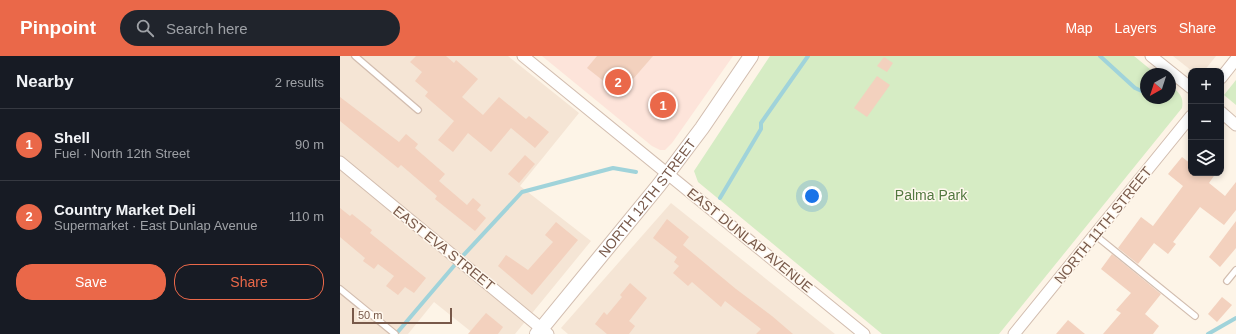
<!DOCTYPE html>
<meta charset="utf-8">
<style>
:root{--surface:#171b24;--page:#20242c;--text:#f1f3f6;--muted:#9ea1a6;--line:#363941;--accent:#ea6849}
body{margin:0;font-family:Arial,sans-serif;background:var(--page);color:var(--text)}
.controls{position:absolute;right:12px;top:12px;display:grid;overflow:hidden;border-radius:8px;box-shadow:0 2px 6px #0003}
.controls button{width:36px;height:36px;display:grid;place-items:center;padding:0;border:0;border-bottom:1px solid var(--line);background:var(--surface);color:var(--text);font:20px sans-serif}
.compass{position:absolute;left:800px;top:12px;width:36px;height:36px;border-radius:50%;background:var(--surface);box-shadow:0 2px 6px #0003;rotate:219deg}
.scale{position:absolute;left:12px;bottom:10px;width:100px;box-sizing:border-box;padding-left:4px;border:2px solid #78594a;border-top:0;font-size:11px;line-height:14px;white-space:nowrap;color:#78594a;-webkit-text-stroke:3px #fff8ee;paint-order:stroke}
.you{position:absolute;left:472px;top:140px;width:14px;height:14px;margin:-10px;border:3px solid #fff;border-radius:50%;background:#1a73e8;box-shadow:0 0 0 6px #1a73e833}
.badge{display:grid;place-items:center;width:26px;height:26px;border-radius:50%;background:var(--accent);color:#fff;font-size:13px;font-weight:700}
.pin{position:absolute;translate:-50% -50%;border:2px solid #fff;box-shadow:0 1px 4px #0006}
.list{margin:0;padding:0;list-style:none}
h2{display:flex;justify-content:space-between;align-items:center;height:52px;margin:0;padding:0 16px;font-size:17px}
h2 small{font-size:13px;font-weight:400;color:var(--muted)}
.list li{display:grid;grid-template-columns:26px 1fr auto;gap:12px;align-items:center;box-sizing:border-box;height:72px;padding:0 16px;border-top:1px solid var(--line)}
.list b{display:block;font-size:15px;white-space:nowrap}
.list p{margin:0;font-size:13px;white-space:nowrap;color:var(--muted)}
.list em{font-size:13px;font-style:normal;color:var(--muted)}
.actions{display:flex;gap:8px;padding:12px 16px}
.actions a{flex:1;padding:9px 0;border:1px solid var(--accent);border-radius:16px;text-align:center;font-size:14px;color:var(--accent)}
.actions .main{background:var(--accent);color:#fff}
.icon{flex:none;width:22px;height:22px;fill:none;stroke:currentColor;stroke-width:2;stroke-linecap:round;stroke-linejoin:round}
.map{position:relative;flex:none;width:896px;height:278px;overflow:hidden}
header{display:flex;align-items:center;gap:24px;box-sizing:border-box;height:56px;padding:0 20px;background:var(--accent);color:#fff}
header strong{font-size:19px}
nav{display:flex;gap:22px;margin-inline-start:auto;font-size:14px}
.search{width:280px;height:36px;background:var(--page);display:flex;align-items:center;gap:10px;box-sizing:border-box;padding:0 14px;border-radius:22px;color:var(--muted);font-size:15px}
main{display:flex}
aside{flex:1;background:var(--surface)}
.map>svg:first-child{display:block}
.residential{fill:#f5e5d5}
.commercial{fill:#fde4da}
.green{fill:#d6ecc4}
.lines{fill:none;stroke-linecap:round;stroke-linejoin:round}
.stream{stroke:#a0d3da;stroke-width:4}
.building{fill:#f3d1be}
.service-casing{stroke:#d2bdaf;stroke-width:8}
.minor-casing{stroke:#d2bdaf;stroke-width:13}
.tertiary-casing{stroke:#d2bdaf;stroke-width:16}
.service{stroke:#fff;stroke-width:5.5}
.minor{stroke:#fff;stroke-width:11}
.tertiary{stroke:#fff;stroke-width:14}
.labels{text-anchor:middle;stroke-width:3;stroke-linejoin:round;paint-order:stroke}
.park-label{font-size:14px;fill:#52783f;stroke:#fff8ee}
.street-label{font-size:14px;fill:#78594a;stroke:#fff8ee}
</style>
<header>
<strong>Pinpoint</strong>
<div class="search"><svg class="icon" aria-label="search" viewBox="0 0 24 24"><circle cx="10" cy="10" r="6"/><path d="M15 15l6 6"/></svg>Search here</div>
<nav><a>Map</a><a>Layers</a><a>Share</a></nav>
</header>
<main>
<aside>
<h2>Nearby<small>2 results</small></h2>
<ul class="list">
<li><span class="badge">1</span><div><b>Shell</b><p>Fuel · North 12th Street</p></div><em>90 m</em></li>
<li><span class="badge">2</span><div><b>Country Market Deli</b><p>Supermarket · East Dunlap Avenue</p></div><em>110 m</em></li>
</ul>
<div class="actions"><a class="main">Save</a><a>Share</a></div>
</aside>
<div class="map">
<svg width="896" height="278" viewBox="0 0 896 278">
<rect width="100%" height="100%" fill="#fdf4e7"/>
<g class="residential">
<polygon points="0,0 168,0 239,57 180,130 251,185 175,278 134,278 94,246 68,278 0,278"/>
<polygon points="833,0 876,0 864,15 852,15"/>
<polygon points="331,147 495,278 228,278 221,272"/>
</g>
<polygon class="commercial" points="202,0 393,0 332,87 325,94 320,94 312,90"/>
<g class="green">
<path d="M430 0H794L816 18H806V42H830V29C839 37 844 40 842 52L659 278H542L358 126 354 115Z"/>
<polygon points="896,24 896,49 884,39"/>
</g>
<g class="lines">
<g class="stream">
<polyline points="760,0 795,32 806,37"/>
<polyline points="380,142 421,73 421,67 468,0"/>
<polyline points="56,278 119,204 182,136 273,112 296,116"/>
<polyline points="868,278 896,262"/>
</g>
</g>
<g class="building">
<polygon points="76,0 106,0 114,7 116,4 138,23 122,41 143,59 159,41 186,63 189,60 209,76 195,92 171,72 151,96 128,77 113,96 98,84 114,65 85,40 88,36 75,25 82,16 70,6"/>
<polygon points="257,0 313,0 280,38 247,12"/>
<polygon points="544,1 553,7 547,16 537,10"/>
<polygon points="537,20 550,29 527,61 514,52"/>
<polygon points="329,34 332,62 317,63 314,36"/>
<polygon points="0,41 59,86 66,78 78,88 75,92 105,118 99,125 127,149 133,142 141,149 137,154 146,162 135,175 95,143 97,140 61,109 58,112 0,65"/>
<polygon points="185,99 195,108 179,127 168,118"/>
<polygon points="842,101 851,108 851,117 876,117 869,127 885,140 896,126 896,154 884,169 860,151 833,186 836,188 828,198 814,187 798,208 778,192 801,161 813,170 843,130 828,118"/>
<polygon points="0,152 10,160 12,158 32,174 30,177 86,222 74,237 65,231 58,239 46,230 54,220 38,208 34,213 23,205 25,202 0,181"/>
<polygon points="327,163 349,181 343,189 396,233 432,260 453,278 416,278 421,273 385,245 381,251 352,226 348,230 333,217 339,210 334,206 337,201 313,182"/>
<polygon points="896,165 896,192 880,211 869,201"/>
<polygon points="216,166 238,184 192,239 158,210 166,199 188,214 213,186 205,179"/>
<polygon points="772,198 821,238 805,258 819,270 813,278 763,278 781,257 776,254 791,237 761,213"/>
<polygon points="290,227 307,242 289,265 295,270 289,278 267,278 255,268 264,256 267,259 282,241 280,239"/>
<polygon points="882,241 892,249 877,266 868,258"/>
<polygon points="146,257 163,271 158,278 128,278"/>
<polygon points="728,264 745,278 716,278"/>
</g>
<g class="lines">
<g class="service-casing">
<g id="service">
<polyline points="15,0 78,54"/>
<polyline points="755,179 855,260"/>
<polyline points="887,225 896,214"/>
<polyline points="0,233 55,278"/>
</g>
</g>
<g class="minor-casing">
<g id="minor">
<polyline points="183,0 524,278"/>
<polyline points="811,0 851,32"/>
<polyline points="881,22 896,3"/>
<polyline points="881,56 896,69"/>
<polyline points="0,106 208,278"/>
<polyline points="674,278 851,60"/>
</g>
</g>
<g class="tertiary-casing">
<g id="tertiary">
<path id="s1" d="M197 278 319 129 362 72 411 0"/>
</g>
</g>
<use href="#service" class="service"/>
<use href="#minor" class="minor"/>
<use href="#tertiary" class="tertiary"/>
</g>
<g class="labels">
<g class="park-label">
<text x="591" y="144">Palma Park</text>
</g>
<g class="street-label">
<text dy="5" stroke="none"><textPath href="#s1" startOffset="175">NORTH 12TH STREET</textPath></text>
<text transform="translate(763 169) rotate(-51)" y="5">NORTH 11TH STREET</text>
<text transform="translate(410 184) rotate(39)" y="5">EAST DUNLAP AVENUE</text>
<text transform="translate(104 192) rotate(39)" y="5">EAST EVA STREET</text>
</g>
</g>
</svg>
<div class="controls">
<button>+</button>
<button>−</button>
<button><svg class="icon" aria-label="layers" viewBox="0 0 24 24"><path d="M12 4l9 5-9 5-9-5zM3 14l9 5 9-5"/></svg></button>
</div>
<svg class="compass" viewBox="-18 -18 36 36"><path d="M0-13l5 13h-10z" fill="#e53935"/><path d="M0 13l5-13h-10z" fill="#9ea1a6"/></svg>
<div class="scale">50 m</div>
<div class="you"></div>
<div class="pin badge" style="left:323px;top:49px">1</div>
<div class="pin badge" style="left:278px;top:26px">2</div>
</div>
</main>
